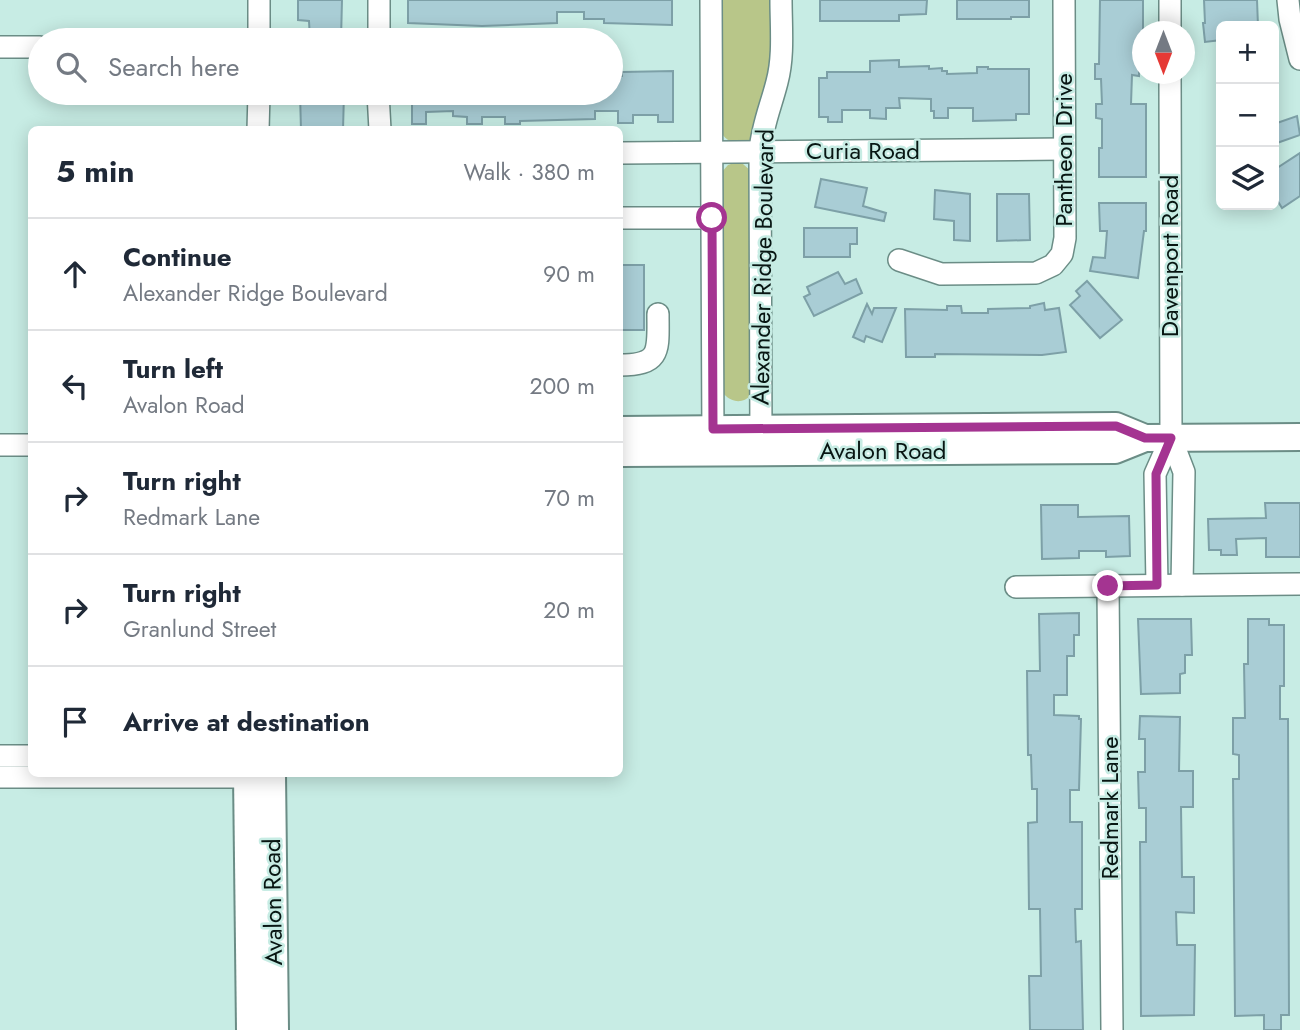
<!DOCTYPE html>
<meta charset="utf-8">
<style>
:root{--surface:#fff;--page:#f2f2f3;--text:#1f2937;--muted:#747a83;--line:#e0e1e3}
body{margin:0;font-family:Jost,sans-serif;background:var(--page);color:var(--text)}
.controls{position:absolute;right:21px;top:21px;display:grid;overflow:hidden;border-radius:10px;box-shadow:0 4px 18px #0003}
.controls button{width:63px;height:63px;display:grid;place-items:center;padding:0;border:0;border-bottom:2px solid var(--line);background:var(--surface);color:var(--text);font:35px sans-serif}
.compass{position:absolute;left:1132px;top:21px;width:63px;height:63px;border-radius:50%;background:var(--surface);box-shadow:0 4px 18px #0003;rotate:180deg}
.stop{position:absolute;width:21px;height:21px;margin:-16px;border:5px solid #a43491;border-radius:50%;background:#fff}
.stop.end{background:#a43491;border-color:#fff;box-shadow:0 2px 7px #0008}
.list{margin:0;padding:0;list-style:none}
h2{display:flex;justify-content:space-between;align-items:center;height:91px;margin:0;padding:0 28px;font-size:30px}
h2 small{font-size:23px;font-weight:400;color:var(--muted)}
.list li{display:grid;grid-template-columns:46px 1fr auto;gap:21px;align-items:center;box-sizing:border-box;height:112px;padding:0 28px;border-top:2px solid var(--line)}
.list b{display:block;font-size:26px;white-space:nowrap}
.list p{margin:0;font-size:23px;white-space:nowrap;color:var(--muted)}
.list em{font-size:23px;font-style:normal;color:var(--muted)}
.icon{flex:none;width:38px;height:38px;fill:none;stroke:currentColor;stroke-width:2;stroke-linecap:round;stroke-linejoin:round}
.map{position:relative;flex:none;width:1300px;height:1030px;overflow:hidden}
.search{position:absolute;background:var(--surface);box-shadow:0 4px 18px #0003;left:28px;top:28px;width:595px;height:77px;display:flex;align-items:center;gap:18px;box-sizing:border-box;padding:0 24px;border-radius:38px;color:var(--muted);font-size:26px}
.panel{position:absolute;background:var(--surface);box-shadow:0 4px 18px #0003;left:28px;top:126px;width:595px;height:651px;border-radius:10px}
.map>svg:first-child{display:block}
.green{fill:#b8c689}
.building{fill:#a9cdd5;stroke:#7da0a7;stroke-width:2}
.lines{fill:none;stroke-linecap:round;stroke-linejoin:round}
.minor-casing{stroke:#6b8d86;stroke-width:24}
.major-casing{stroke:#6b8d86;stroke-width:30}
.minor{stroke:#fff;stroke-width:21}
.major{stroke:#fff;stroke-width:26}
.route{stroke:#a43491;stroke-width:9}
.labels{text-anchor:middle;stroke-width:5;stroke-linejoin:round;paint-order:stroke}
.street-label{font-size:24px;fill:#081613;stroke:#c7ece4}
</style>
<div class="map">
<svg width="1300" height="1030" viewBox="0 0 1300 1030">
<rect width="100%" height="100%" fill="#c7ece4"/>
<g class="green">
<path d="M718 0H775V52L751 139C738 147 726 143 719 129Z"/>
<path d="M737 162 743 164 752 172 751 395C742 405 730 402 722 392L721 173 728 165Z"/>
</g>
<g class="building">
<polygon points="298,0 342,0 341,40 310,40 309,21 298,20"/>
<polygon points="408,0 672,0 672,25 604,23 604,19 584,19 584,12 557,12 557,23 482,26 408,23"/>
<polygon points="820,0 927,0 926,14 899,15 899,21 820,21"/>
<polygon points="957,0 1029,0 1029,17 1011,17 1011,19 957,19"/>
<polygon points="1100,0 1143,0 1143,52 1139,52 1139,76 1132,75 1131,104 1146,104 1146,177 1099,177 1099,148 1102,148 1102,119 1096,118 1096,104 1102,104 1101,79 1095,79 1095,64 1099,64"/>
<polygon points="1204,0 1257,0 1258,26 1221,26 1221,40 1205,42 1203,23 1205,23"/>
<polygon points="899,60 899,67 929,66 929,69 942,68 942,71 947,71 947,74 977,73 977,67 988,67 988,69 1029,69 1029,114 1016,114 1016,120 973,121 973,108 948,108 948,118 934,118 934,111 931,111 931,99 899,98 900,108 886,108 886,119 870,118 870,110 842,110 842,122 828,122 828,117 819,117 819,78 827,78 827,72 870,72 870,61"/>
<polygon points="673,71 673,122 658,122 658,115 633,115 633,123 618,123 618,111 595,111 595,119 520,121 520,124 505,124 505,117 482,117 482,124 467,124 467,117 453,116 453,111 426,112 426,124 412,124 412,93 611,93 611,76 622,76 622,72"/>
<polygon points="300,93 344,93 343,130 301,130"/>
<polygon points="1297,116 1300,135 1274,144 1274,124"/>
<polygon points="1300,153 1300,196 1282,208 1274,195 1274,170"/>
<polygon points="821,179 867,188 863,206 886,213 884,221 815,207"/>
<polygon points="935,190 970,194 970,241 954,240 954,221 934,219"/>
<polygon points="997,194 1029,194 1030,240 997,241"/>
<polygon points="1099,203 1146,203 1146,231 1144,231 1138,278 1090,271 1093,257 1105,258 1107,231 1100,231"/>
<polygon points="804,228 857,228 857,244 850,244 850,257 804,257"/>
<rect x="620" y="265" width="24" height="65"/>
<polygon points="838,272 845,284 856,279 862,293 814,316 804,297 810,294 807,287"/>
<polygon points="1087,281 1122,320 1100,338 1070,305 1080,296 1076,291"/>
<polygon points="1044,303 1045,310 1059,308 1066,352 1042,355 935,354 935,357 906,357 905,309 947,310 947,306 961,306 962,313 988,313 988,309 1030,308 1030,306"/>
<polygon points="867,304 872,314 874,308 896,308 882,342 866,336 864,342 853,337"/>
<polygon points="1265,503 1300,503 1300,557 1266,557 1266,538 1236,539 1237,555 1221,555 1221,550 1209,550 1208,519 1266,518"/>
<polygon points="1041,505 1078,505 1078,517 1129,516 1130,556 1106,557 1106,551 1079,551 1079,558 1042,559"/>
<polygon points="1079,613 1079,635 1074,635 1074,656 1067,656 1067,695 1054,695 1054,715 1079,716 1079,719 1081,719 1079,790 1070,790 1070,822 1082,822 1082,909 1075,909 1076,942 1081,941 1083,1030 1030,1030 1029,976 1041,976 1040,909 1029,909 1028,823 1037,822 1037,789 1032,789 1031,755 1028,755 1027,671 1040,671 1039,614"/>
<polygon points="1138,619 1191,619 1192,655 1185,655 1185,673 1180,674 1180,693 1141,694"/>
<polygon points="1248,619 1269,619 1269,625 1284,625 1284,686 1280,686 1280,719 1288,719 1289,1015 1281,1015 1281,1030 1264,1030 1264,1015 1235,1016 1233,779 1239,779 1239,755 1233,754 1233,718 1245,718 1244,664 1248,664"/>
<polygon points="1140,716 1180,717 1179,771 1193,771 1193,807 1181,807 1182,877 1194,877 1194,913 1176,912 1177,945 1195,945 1194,1015 1141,1016 1140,842 1146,842 1146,808 1139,808 1138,772 1145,772 1145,739 1139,739"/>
</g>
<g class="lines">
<g class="minor-casing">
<g id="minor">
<polyline points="711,0 713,442"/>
<polyline points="1170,0 1170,32"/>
<polyline points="1288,0 1290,19 1300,59"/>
<polyline points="259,40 259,0"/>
<polyline points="379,40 379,0"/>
<polyline points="0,47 40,47"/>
<polyline points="1170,74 1171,438 1184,472 1182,585"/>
<polyline points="378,93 380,130"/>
<polyline points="258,130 259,93"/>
<polyline points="620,153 1064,149"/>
<polyline points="620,218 712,218"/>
<polyline points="899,260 941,274 1036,273 1053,265 1062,254 1065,238 1064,0"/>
<path d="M620 365C662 365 658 350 658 314"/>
<path d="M761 442 760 151C762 126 771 106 777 82 784 56 781 27 781 0"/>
<polyline points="0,445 32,445"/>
<polyline points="1157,585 1155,474 1171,438"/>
<polyline points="1108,586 1112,1030"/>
<polyline points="1016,587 1300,584"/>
<polyline points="0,756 32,756"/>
<polyline points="0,777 260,777"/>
</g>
</g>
<g class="major-casing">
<g id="major">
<polyline points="620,430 1116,426 1145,438 1300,437"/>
<polyline points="620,453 1115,450 1145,438"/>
<polyline points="247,774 250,1030"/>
<polyline points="272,774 275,1030"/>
</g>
</g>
<use href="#minor" class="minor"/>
<use href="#major" class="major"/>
</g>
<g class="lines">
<polyline class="route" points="712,218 713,429 1116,426 1145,438 1171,438 1156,474 1157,585 1108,586"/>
</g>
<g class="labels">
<g class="street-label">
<text transform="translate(1064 150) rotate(-90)" y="8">Pantheon Drive</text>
<text x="863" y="159">Curia Road</text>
<text transform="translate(1170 256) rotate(-90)" y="8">Davenport Road</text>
<text transform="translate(763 267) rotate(-89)" y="8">Alexander Ridge Boulevard</text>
<text x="883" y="459">Avalon Road</text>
<text transform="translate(1110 808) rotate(-90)" y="8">Redmark Lane</text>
<text transform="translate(273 902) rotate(-91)" y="8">Avalon Road</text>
</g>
</g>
</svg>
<div class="controls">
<button>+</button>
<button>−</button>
<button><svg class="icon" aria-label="layers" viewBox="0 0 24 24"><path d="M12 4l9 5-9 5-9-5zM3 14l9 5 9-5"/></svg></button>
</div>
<svg class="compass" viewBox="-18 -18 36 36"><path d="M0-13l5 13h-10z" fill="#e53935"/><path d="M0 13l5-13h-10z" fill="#747a83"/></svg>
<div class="stop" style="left:712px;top:218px"></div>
<div class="stop end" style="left:1108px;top:586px"></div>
<div class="search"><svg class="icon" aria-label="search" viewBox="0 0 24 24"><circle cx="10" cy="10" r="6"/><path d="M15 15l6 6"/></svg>Search here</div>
<section class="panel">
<h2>5 min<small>Walk · 380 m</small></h2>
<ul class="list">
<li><svg class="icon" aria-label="ahead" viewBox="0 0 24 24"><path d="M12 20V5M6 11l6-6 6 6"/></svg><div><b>Continue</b><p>Alexander Ridge Boulevard</p></div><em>90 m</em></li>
<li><svg class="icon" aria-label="left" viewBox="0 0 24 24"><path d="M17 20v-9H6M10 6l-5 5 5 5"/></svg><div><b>Turn left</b><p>Avalon Road</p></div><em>200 m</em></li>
<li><svg class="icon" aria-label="right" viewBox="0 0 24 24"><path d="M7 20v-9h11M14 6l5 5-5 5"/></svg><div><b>Turn right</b><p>Redmark Lane</p></div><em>70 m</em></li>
<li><svg class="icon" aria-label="right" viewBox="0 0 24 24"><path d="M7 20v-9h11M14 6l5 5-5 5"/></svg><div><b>Turn right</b><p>Granlund Street</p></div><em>20 m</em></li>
<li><svg class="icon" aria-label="arrive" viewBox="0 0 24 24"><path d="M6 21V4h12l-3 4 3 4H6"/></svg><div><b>Arrive at destination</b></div></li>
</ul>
</section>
</div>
